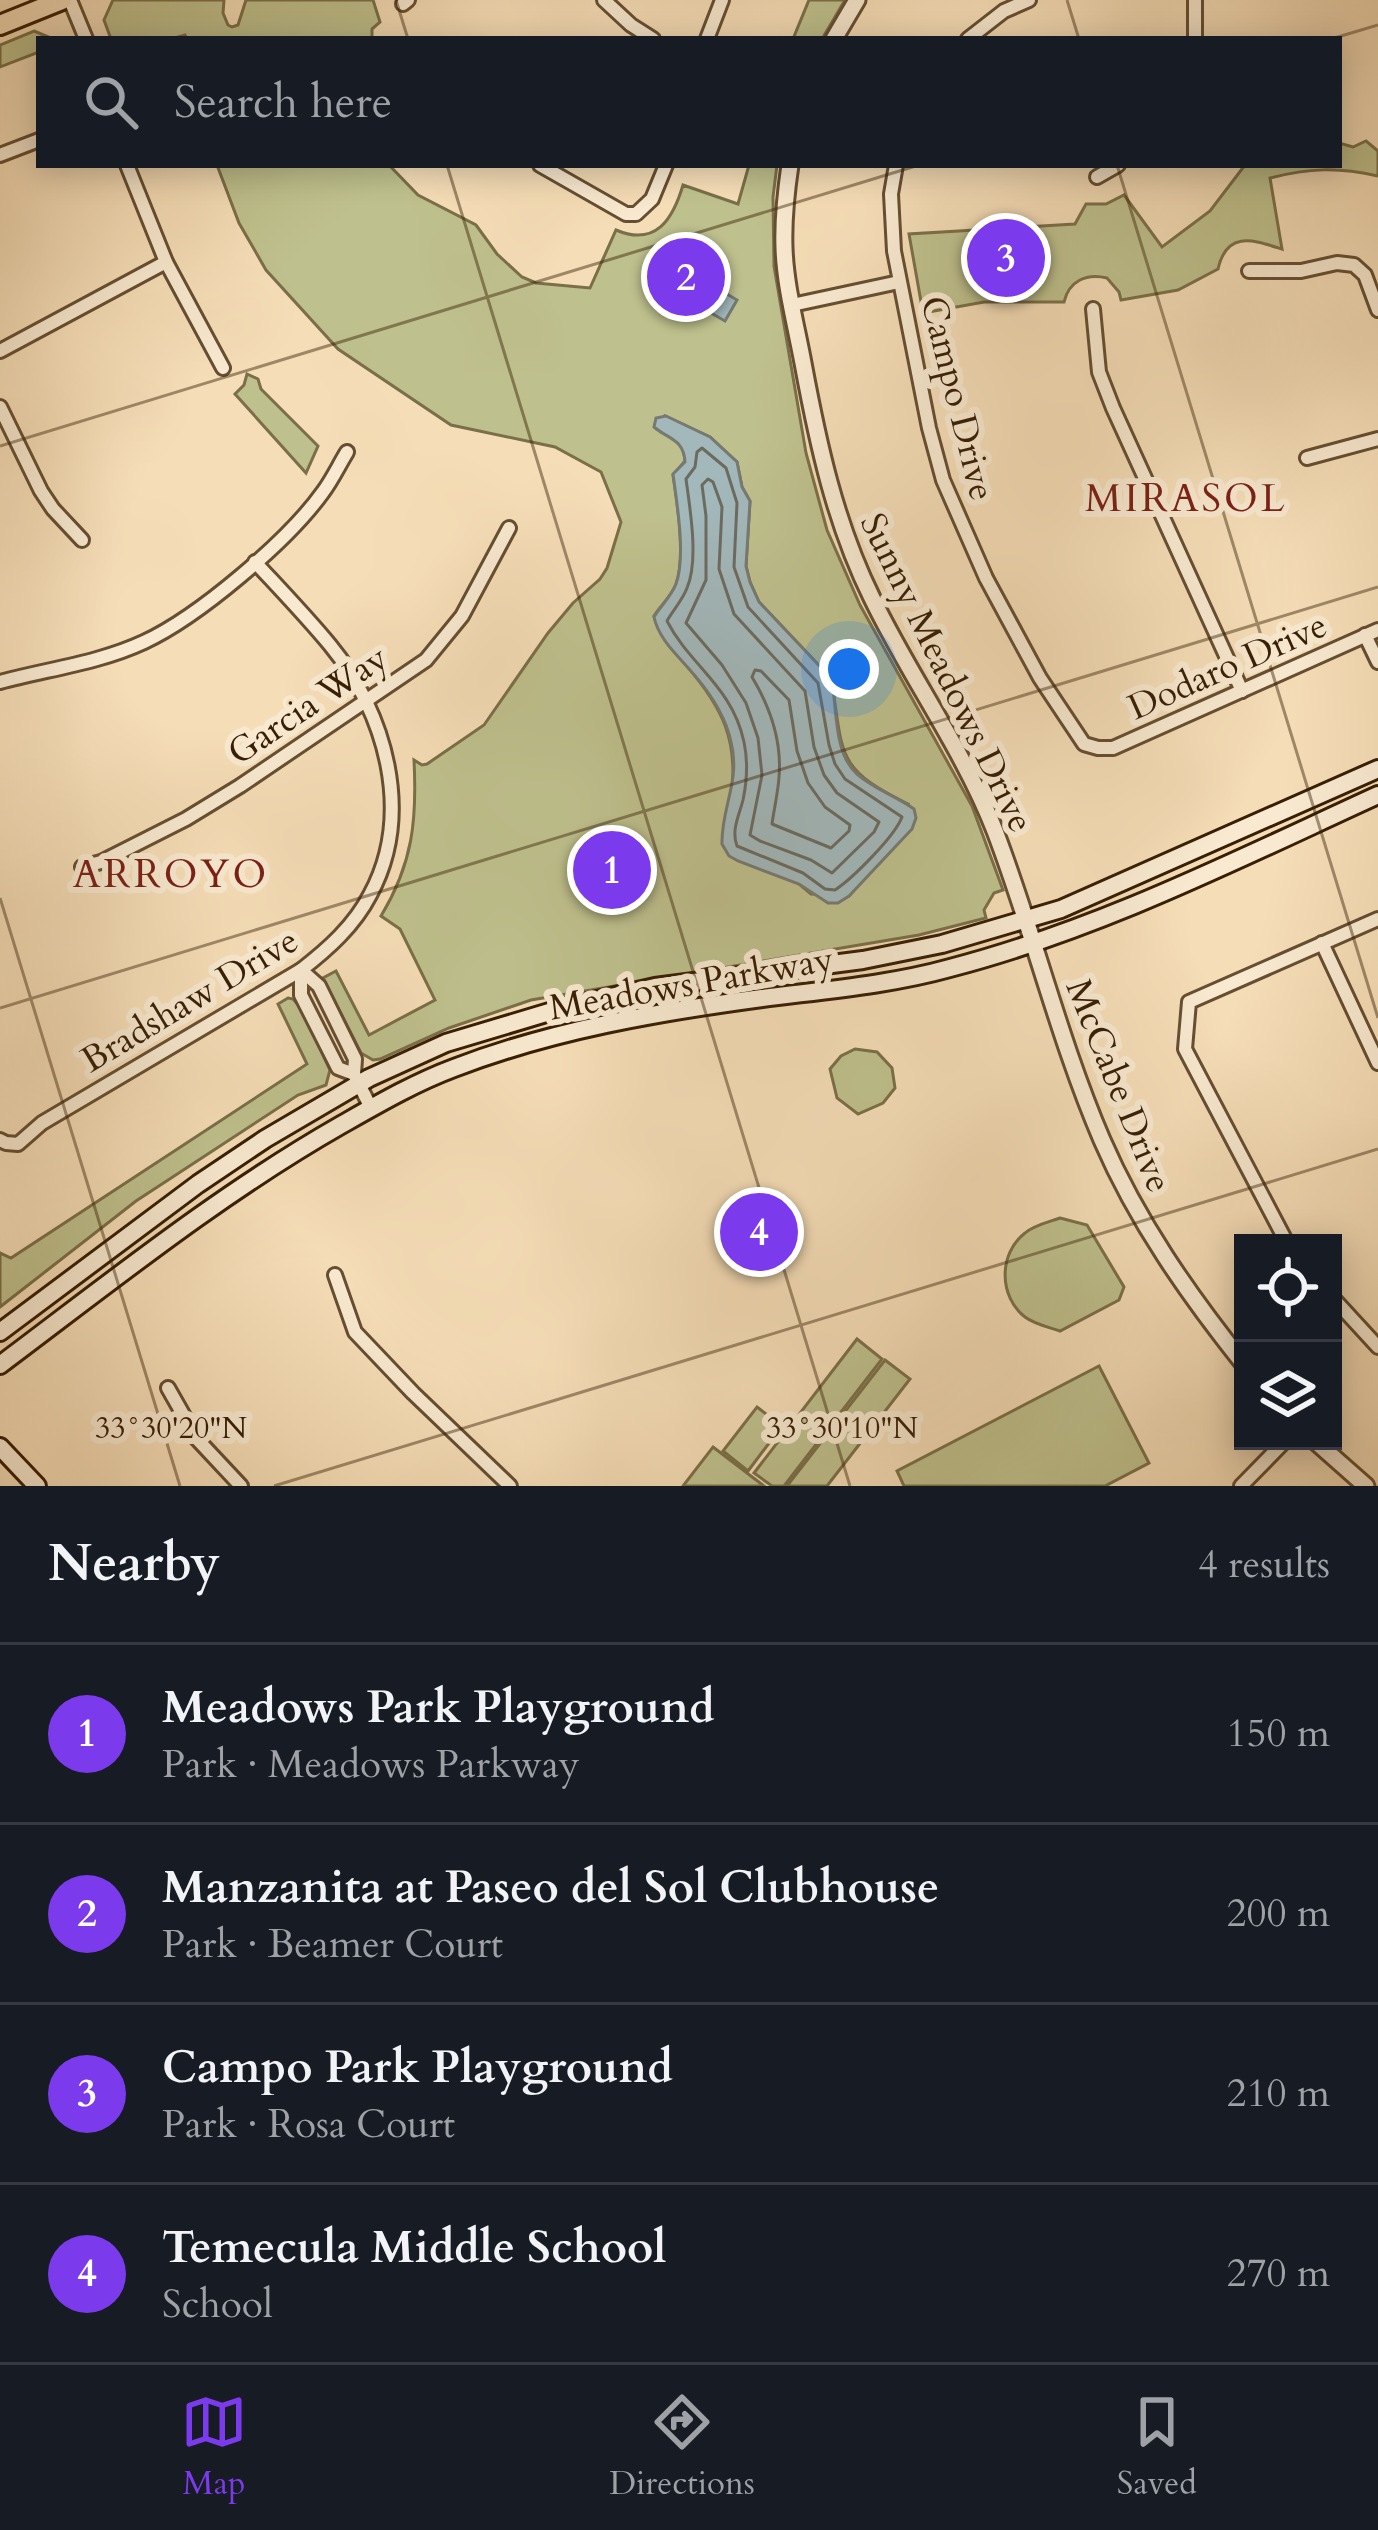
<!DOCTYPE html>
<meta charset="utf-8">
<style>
:root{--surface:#171b24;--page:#20242c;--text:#f1f3f6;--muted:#9ea1a6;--line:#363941;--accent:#7c3aed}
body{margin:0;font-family:Cardo,serif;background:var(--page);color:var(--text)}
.controls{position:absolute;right:36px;bottom:36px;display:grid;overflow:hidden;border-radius:0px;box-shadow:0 6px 30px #0003}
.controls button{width:108px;height:108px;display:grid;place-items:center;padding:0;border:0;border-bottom:3px solid var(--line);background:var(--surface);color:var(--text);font:60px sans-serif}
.you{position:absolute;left:849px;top:669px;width:42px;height:42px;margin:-30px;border:9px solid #fff;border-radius:50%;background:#1a73e8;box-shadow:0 0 0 18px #1a73e833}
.badge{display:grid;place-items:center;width:78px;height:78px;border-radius:50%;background:var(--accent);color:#fff;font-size:39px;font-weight:700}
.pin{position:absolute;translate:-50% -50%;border:6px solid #fff;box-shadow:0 3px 12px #0006}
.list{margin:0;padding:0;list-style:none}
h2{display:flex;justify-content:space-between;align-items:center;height:156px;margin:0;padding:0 48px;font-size:51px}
h2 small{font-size:39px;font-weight:400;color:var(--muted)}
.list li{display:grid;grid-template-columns:78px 1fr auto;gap:36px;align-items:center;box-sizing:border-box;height:180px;padding:0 48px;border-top:3px solid var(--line)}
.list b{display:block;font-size:45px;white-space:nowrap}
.list p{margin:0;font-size:39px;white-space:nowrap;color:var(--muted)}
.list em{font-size:39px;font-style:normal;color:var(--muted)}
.icon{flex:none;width:66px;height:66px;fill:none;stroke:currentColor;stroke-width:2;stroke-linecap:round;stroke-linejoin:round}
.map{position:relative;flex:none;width:1378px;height:1486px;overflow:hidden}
.search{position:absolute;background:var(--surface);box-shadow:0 6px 30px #0003;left:36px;right:36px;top:36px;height:132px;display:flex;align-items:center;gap:30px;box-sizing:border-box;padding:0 42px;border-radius:0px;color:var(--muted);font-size:45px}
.sheet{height:876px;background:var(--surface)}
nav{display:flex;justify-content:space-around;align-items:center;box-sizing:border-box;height:168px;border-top:3px solid var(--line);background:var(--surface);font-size:33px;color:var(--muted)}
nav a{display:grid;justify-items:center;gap:6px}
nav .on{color:var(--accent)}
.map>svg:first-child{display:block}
.green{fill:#bec08d;stroke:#7a6f48;stroke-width:3;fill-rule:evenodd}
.water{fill:#a2b8bb;stroke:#777a72;stroke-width:3}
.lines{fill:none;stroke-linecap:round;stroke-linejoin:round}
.shore{stroke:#6c6b60;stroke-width:3}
.minor-casing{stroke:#664e31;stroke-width:18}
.tertiary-casing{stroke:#664e31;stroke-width:21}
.secondary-casing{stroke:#371e04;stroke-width:22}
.primary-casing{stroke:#371e04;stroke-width:24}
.minor{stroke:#f8e9d0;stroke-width:12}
.tertiary{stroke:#f8e9d0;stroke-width:15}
.secondary{stroke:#f8e9d0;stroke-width:16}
.primary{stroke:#f5ddb7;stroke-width:18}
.ticks{fill:none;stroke:#371e04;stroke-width:3;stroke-opacity:0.45}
.labels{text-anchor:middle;stroke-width:12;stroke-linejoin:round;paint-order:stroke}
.street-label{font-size:36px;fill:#371e04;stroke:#f8e9d0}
.neighbourhood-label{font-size:39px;letter-spacing:3px;fill:#7a1f14;stroke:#f8e9d0}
.ticks-label{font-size:30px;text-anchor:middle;fill:#371e04;stroke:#f8e9d0;stroke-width:12;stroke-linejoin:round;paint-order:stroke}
</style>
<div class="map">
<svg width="1378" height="1486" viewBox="0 0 1378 1486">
<rect width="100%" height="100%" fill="#f5ddb7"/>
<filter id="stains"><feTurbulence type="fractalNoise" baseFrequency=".00167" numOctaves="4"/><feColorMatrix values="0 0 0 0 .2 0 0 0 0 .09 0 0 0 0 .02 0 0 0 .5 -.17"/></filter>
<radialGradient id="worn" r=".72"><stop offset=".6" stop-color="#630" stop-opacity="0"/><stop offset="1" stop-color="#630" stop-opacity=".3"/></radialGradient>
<g class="green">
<polygon points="113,0 224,0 223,13 228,25 232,27 238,25 246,0 373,0 380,22 372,29 372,39 187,39 185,35 171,39 111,39 104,20"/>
<polygon points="809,0 845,0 822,39 793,39"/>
<polygon points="34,31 53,39 39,39 39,52 0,67 0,45"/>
<path d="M1366 141 1378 151V176C1338 167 1309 168 1270 178L1282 249C1253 240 1227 230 1218 269L1178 290 1121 300 1119 292 1107 278C1086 273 1069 281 1064 302H984L923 313 909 234 1075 224 1086 204H1106L1124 195 1162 247 1210 211 1245 165H1339V143L1353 147Z"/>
<path d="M217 165H389L418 195 476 225 497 254 522 277 536 283 590 288 616 230C656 247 673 219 683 185L738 204 749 165H777L773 197 774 266 806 453 827 530 860 605 972 806 1003 890 994 893 984 910 986 918 919 935 531 1000 449 1028 380 1059 373 1060 361 1053 323 978 336 971 369 1035 435 1000 400 929 381 916C413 863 417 820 414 760L422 765 427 764 484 725 548 633 573 603 600 579 607 568 621 522 601 472 555 447 451 425 338 349 266 270 239 223ZM665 416 710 437 737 462 742 487 750 501 746 566 750 582 759 602 828 675 832 682C843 755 836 769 908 804L860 883 849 896 811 894 799 884 731 798C739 741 723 708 686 665 672 649 660 637 654 616 661 605 671 597 676 584 686 557 677 503 673 475L685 461C684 445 676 437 661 432Z"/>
<polygon points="247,374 258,379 261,389 318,446 306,473 235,394 244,385"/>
<polygon points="288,998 293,999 301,1008 330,1070 326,1085 298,1095 136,1201 0,1307 0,1253 11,1258 307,1064 278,1004"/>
<polygon points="855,1049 877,1052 892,1068 895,1088 883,1103 858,1114 837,1098 830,1069 841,1056"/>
<path d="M1060 1218 1087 1225 1124 1287 1119 1300 1060 1331C1048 1327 1034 1324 1025 1317 999 1297 998 1254 1025 1233 1034 1225 1049 1222 1060 1218Z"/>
<polygon points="857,1339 882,1359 784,1486 772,1486 754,1473"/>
<polygon points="885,1360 910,1379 827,1486 787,1486"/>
<polygon points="1099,1366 1149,1463 1105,1486 904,1486 897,1471"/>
<polygon points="757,1407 782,1426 748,1471 723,1451"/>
<polygon points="713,1447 764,1486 683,1486"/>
</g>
<g class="water">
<polygon points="698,277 737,300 725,321 685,298"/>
<path d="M666 416 710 437 737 462 742 487 750 501 746 566 750 582 759 602 828 675 832 682C837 710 834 754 857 774 874 789 896 796 914 809L916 818 912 829 849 896 838 903H828L799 884 738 861 729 856 722 844C721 808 741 780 731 742 726 718 712 696 696 677 681 658 659 641 654 617 661 605 671 597 676 584 686 557 677 503 673 474L685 462C684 439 668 439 654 427L656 418Z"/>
</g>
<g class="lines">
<g class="shore">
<path d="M702 448 726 468 737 503 734 567 748 607 818 683 829 745 835 764 845 779 902 817C895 836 853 878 835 890L825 889 803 873 737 846C731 830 739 816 743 800 747 781 748 761 744 742 732 686 690 666 667 621 673 610 682 601 687 588 699 560 690 509 686 479L695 467 697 452Z"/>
<polygon points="708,479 713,482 722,507 719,569 734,614 805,691 814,747 824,775 837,793 879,822 874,832 832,873 811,860 760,841 750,835 762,775 758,738 746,703 722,665 686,623 706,580 706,516 702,485"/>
<path d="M755 670 761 671 789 700 797 751 808 783 825 807 850 825 849 831 831 848 772 824C774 809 778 793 779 777 782 742 770 707 752 677Z"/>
</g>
<g class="minor-casing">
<g id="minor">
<polyline points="70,0 86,39"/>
<polyline points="604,0 631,25 653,39"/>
<polyline points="1195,0 1195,39"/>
<polyline points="403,4 408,0"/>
<polyline points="707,39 722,0"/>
<polyline points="968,39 1004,11 1029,0"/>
<polyline points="0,155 39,140"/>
<polyline points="127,165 166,262 223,368"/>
<polyline points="540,165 626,214 636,214 652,199 666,165"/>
<polyline points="896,165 891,194 894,251 929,428 943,480 986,578 1040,678 1084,744 1098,748 1113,748 1378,630"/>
<polyline points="1097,177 1118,165"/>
<polyline points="1249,271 1301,271 1337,263 1354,265 1365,275 1378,310"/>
<polyline points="792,305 899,282"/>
<polyline points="1093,309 1099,372 1113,408 1242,691"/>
<polyline points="0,351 166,262"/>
<polyline points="0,407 41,491 53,509 82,540"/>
<polyline points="1307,458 1378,439"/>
<polyline points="1365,635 1378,662"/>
<path d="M0 682C48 669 99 663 144 642 198 617 288 541 323 492 332 480 339 465 347 452"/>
<polyline points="82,867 101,862 186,819 240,786 426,660 462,616 509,528"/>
<polyline points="1322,943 1378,1063"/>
<polyline points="301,970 319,986 355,1059 354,1074 371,1108"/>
<polyline points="301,970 301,995 338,1068 354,1074"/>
<path d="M0 1140 6 1143 18 1144 42 1123 301 970C328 949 354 926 370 895 414 814 386 713 330 645 306 616 280 589 255 562"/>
<polyline points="1287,1243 1185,1049 1189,1002 1378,919"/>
<polyline points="335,1275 355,1332 413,1393 510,1486"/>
<polyline points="1333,1298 1378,1347"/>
<polyline points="168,1388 197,1439 241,1486"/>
<polyline points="1241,1486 1285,1441"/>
</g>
</g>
<g class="tertiary-casing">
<g id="tertiary">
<polyline points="834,39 857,0"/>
<path d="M790 165C786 192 783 219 784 247 785 285 796 325 803 363 818 444 835 523 872 598 910 677 963 749 995 831 1034 933 1059 1040 1102 1140 1137 1221 1188 1294 1243 1363"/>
<polyline points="1315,1441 1366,1486"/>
</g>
</g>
<g class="secondary-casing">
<g id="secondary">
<polyline points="0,1332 198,1184 265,1139 369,1078 446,1043 566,1007 655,987 863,960 942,944 1061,909 1378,769"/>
<path d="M0 1365C112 1281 220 1194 341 1125 378 1104 414 1083 454 1068 553 1030 658 1012 762 998 825 990 889 985 950 968 1100 929 1238 859 1378 795"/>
<polyline points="0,1447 37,1486"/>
</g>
</g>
<g class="primary-casing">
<polyline id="primary" points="0,25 62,0"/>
</g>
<use href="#minor" class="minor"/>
<use href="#tertiary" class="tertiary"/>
<use href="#secondary" class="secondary"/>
<use href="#primary" class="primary"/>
</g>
<path class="ticks" d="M396 0 408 39M1067 0 1079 39M1331 39 1378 25M447 165 850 1486M1117 165 1378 1018M0 446 919 165M0 898 180 1486M0 1008 1378 587M274 1486 1378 1149"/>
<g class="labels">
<g class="street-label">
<text transform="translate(959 398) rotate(76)" y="13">Campo Drive</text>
<text transform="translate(1227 665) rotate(-24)" y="13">Dodaro Drive</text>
<text transform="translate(948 672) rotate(64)" y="13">Sunny Meadows Drive</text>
<text transform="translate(307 704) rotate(-34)" y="13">Garcia Way</text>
<text transform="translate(691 982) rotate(-10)" y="13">Meadows Parkway</text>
<text transform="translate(189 999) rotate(-31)" y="13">Bradshaw Drive</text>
<text transform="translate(1120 1085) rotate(68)" y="13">McCabe Drive</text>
</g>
<g class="neighbourhood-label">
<text x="1186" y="511">MIRASOL</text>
<text x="171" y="887">ARROYO</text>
</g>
</g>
<g class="ticks-label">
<text x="171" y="1438">33°30'20"N</text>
<text x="842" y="1438">33°30'10"N</text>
</g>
<rect width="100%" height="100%" filter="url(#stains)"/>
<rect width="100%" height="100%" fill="url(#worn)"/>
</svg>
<div class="controls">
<button><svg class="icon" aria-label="locate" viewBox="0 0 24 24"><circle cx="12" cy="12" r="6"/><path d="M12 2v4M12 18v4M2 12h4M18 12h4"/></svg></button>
<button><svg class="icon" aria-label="layers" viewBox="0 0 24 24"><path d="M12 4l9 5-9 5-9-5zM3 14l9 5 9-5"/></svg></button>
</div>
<div class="you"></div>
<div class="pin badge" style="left:612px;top:870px">1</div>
<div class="pin badge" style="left:686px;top:277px">2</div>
<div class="pin badge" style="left:1006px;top:258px">3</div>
<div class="pin badge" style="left:759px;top:1232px">4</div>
<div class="search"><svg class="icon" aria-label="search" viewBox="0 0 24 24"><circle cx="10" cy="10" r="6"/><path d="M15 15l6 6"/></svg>Search here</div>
</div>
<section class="sheet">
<h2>Nearby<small>4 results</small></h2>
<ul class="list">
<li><span class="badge">1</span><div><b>Meadows Park Playground</b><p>Park · Meadows Parkway</p></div><em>150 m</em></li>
<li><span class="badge">2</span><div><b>Manzanita at Paseo del Sol Clubhouse</b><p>Park · Beamer Court</p></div><em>200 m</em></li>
<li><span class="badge">3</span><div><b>Campo Park Playground</b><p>Park · Rosa Court</p></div><em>210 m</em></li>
<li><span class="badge">4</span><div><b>Temecula Middle School</b><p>School</p></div><em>270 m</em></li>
</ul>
</section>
<nav>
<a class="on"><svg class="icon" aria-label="map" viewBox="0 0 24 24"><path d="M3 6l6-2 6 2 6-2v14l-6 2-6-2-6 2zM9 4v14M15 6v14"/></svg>Map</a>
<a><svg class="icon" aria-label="directions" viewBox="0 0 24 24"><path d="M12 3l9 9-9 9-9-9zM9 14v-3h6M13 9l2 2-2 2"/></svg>Directions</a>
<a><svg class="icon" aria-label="saved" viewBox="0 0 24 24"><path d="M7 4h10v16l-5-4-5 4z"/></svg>Saved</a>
</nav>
